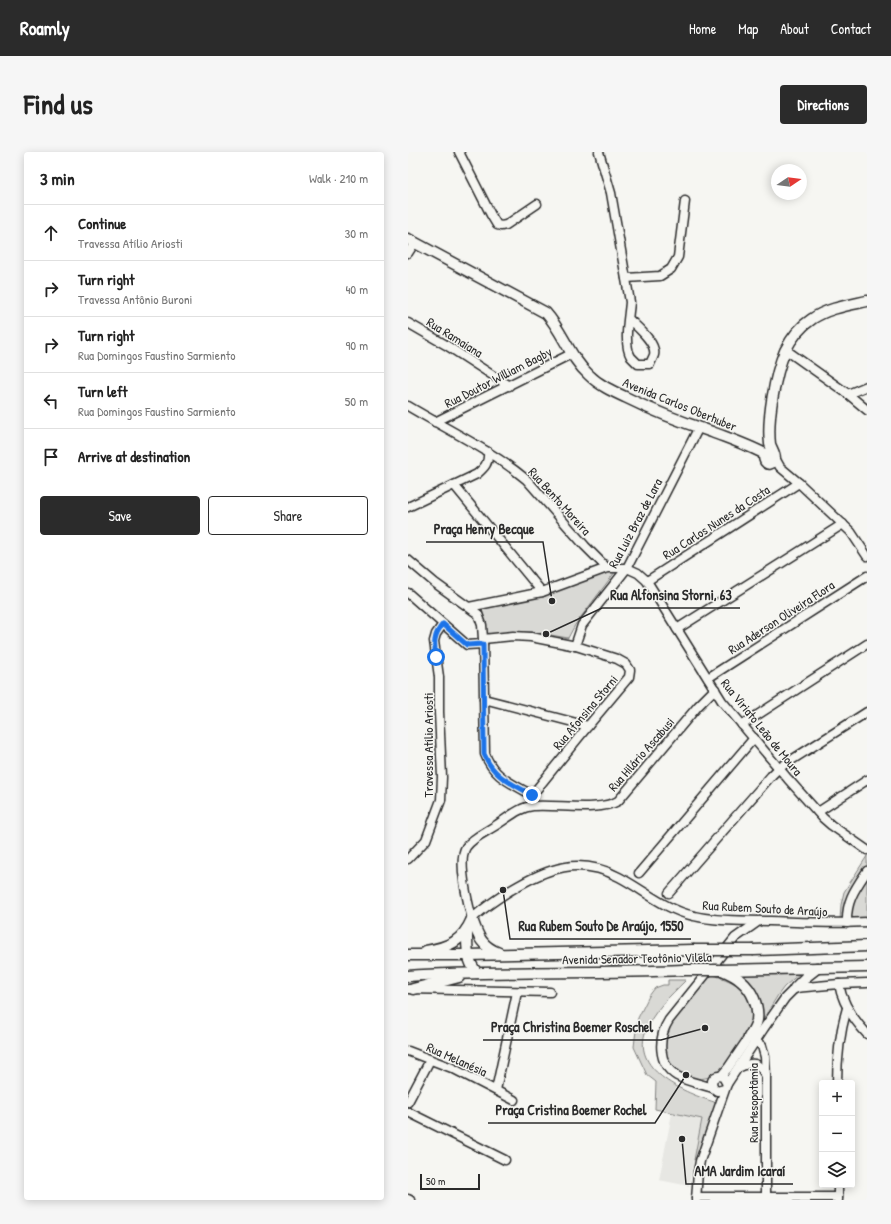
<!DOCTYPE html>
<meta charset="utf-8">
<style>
:root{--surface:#fff;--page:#f6f6f6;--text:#222;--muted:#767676;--line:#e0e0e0;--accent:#2b2b2b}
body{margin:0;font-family:"Patrick Hand",sans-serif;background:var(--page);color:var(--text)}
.controls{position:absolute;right:12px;bottom:12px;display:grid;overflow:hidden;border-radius:4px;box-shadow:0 2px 10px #0003}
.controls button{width:36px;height:36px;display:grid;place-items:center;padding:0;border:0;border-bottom:1px solid var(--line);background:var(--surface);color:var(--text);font:20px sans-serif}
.compass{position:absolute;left:363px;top:12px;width:36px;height:36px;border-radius:50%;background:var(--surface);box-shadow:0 2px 10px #0003;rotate:77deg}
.scale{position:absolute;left:12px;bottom:10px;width:60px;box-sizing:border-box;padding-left:4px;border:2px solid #2b2b2b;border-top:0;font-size:11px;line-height:14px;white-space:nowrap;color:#2b2b2b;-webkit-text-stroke:3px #f6f6f2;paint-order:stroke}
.stop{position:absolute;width:12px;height:12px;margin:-9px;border:3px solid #1a73e8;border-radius:50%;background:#fff}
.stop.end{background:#1a73e8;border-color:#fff;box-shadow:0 1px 4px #0008}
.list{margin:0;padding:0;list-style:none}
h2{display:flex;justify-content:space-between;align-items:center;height:52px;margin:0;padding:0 16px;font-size:17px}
h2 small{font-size:13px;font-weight:400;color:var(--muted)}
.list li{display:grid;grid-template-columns:26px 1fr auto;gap:12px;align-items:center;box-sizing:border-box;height:56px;padding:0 16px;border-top:1px solid var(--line)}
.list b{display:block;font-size:15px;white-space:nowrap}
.list p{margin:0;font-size:13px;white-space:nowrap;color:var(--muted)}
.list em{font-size:13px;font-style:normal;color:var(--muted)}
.actions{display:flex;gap:8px;padding:12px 16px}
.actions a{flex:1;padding:9px 0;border:1px solid var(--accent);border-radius:4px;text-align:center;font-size:14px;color:var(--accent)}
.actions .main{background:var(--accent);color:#fff}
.icon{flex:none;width:22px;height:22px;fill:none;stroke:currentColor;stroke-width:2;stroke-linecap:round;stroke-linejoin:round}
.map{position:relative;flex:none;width:459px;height:1048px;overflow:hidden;border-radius:4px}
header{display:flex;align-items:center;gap:24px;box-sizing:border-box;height:56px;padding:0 20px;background:var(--accent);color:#fff}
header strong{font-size:19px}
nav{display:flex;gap:22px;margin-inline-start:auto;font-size:14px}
.intro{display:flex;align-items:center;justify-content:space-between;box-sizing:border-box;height:96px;padding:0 24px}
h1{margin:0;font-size:28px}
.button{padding:10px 18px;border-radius:4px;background:var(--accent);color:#fff;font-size:14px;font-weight:700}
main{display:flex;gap:24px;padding:0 24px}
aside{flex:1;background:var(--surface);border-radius:4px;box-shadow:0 2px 10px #0003}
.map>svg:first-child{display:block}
.built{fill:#e7e7e3}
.green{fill:#d9d9d5;stroke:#828280}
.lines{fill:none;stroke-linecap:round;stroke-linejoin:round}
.minor-casing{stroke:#2b2b2b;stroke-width:11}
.major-casing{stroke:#2b2b2b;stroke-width:13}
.minor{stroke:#f6f6f2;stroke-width:8}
.major{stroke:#f6f6f2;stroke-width:10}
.major-bridge-casing{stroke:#2b2b2b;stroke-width:13;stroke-linecap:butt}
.major-bridge{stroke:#f6f6f2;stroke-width:10}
.route{stroke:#1a73e8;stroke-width:5}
.labels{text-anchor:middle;stroke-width:3;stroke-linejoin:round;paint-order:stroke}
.street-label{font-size:13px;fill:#2b2b2b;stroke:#f6f6f2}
.leader{fill:none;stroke:#2b2b2b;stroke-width:1.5}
.callout-dot{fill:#2b2b2b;stroke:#f6f6f2;stroke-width:1.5}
.callout-label{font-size:14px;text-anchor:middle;font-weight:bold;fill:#2b2b2b;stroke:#f6f6f2;stroke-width:3;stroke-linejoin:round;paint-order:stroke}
</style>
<header>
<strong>Roamly</strong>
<nav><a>Home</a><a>Map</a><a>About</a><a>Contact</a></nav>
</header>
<div class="intro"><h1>Find us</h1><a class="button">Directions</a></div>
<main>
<aside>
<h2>3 min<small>Walk · 210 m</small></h2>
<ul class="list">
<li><svg class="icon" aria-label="ahead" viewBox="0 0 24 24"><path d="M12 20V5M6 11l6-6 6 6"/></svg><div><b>Continue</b><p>Travessa Atílio Ariosti</p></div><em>30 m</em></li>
<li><svg class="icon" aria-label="right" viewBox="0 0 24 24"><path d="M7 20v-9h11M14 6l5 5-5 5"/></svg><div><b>Turn right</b><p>Travessa Antônio Buroni</p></div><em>40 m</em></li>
<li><svg class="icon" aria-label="right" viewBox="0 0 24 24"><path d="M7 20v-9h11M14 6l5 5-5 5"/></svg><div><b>Turn right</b><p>Rua Domingos Faustino Sarmiento</p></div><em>90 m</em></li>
<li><svg class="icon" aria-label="left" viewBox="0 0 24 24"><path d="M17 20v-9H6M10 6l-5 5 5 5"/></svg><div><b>Turn left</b><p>Rua Domingos Faustino Sarmiento</p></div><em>50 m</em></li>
<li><svg class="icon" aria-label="arrive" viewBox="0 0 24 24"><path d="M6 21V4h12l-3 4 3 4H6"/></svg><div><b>Arrive at destination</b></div></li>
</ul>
<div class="actions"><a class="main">Save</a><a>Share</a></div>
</aside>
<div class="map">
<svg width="459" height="1048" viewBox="0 0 459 1048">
<rect width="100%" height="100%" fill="#f6f6f2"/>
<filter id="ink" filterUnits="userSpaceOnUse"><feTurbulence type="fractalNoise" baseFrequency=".025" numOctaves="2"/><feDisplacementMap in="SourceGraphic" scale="8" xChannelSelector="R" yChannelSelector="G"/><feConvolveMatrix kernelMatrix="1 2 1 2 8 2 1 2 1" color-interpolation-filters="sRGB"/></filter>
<g filter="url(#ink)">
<polygon class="built" points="264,961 294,967 281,1034 251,1028"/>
<g class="green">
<polygon points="199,420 207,420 167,473 160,486 125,480 104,480 78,482 70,455"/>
<polygon points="459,704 459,769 432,768 433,753 436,740"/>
<polygon points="392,821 376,835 370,843 345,883 350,868 333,823"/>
<path d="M302 822C320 828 334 831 342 851 344 857 345 863 344 869 341 883 322 907 313 919 297 930 286 927 268 923L250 899 249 890 250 882 257 870Z"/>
<path d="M260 828H278C262 844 244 860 237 881 225 920 278 941 306 950L309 953 291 1002 286 1008 294 967 247 957 248 930 239 923 226 895 227 886 230 866 241 844 247 836 255 833H260Z"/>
</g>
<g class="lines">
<g class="minor-casing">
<g id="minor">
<polyline points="51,0 83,63 89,73 93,74 98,73 129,52"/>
<path d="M191 0 203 41 222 150C221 164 215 192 223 205 225 207 228 210 230 212H242C243 209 245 206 246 203 249 191 229 175 221 167"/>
<polyline points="0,101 7,90"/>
<polyline points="218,126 252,124 263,117 270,105 277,49"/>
<polyline points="0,171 38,193 101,234"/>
<polyline points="378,198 440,242 459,258"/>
<polyline points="440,242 459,234"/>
<path d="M0 254C40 278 83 298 119 328L177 394 199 416"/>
<polyline points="27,270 163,202"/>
<polyline points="367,306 372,315 391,331 443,380 459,404"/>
<polyline points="46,333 134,440"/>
<path d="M0 355 69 322C77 315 81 311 80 300"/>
<path d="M0 408 27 431 70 462 74 473 75 487 77 602C86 626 104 631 124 643V647"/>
<polyline points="239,429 391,331"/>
<polyline points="0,441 59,493 75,492"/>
<polyline points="61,455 134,440 199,416 219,416 230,421 239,429 314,549 380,627 415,666 423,673 459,698"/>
<polyline points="269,477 435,372"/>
<polyline points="75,487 105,484 123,485 168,494 209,507 218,512 222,518 221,525 180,574 124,643"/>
<polyline points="167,494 174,473 219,416 291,275"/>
<polyline points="300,526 459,424"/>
<path d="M307 537 290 554 210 649C191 660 148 652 125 654 112 655 101 665 90 672 80 679 65 685 58 695 49 709 60 751 64 767 76 755 89 747 103 738 139 716 171 704 211 725 236 738 258 758 286 764 311 770 337 768 362 769 394 770 427 772 459 770"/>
<polyline points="76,547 180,574"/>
<polyline points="334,573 459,492"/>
<polyline points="410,660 459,628"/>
<polyline points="0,707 18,688 33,648 34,625 31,560 31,525 26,489 28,482 35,472"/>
<polyline points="231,721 346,586"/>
<polyline points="261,741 363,624 371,616 459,560"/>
<path d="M439 771C438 749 447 737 459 719"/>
<path d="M431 832C434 851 446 868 459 882"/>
<polyline points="0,837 142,840"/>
<polyline points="0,899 44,916 106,948"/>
<path d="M332 915C346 909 350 910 358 924"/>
<polyline points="313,924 320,916 341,885 354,894 357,905 358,924 358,1048"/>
<path d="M429 931C429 906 432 880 439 856"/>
<polyline points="319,932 356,876 377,846 387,836 431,832 459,831"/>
<path d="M305 936C294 932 280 930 269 924 249 912 250 885 261 868L327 786 351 769"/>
<polyline points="88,938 109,840"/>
<polyline points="0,950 22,908"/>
<polyline points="0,960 97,1008"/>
<polyline points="430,1033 430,1048"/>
<polyline points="288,1045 430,1045"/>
<polyline points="0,1047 2,1048"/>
<path d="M288 1048 290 1020 292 1009 319 932 315 925C310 923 306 924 304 929L305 936 309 939 317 937"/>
</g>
</g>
<g class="major-casing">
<g id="major">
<path d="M0 87 138 161C155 180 162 206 181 223 191 233 204 239 217 245 245 259 274 270 304 280 322 287 340 293 357 302"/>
<path d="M366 303 363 301 357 302C354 310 361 315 366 309 369 304 363 296 362 292 359 267 367 222 377 199 383 187 393 174 404 167 420 156 441 153 459 149"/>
<path d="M64 767C70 784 73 794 91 801"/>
<path d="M59 777C59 793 58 808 69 821"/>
<polyline points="346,798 459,794"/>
<path d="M18 799C41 795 54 790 64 767"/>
<polyline points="0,803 60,803 285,798"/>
<polyline points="311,818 459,815"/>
<path d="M314 818C321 821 328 824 333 829 344 838 351 854 349 868 348 874 344 880 341 885"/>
<path d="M0 824C92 818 183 822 275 818"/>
<polyline points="387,836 400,823 409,816"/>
<polyline points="5,837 51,825"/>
</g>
</g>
<use href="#minor" class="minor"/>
<use href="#major" class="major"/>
<g class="major-bridge-casing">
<g id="major-bridge">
<polyline points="285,798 346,798"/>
<polyline points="275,818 311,818"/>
</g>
</g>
<use href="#major-bridge" class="major-bridge"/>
</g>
</g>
<g class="lines" filter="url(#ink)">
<path class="route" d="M28 505C26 492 25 483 35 472L59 493 75 492 76 602C86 626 104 631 124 643"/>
</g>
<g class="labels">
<g class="street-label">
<text transform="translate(47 185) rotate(32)" y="5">Rua Ramaiana</text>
<text transform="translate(90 225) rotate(-27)" y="5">Rua Doutor William Bagby</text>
<text transform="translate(272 252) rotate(22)" y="5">Avenida Carlos Oberhuber</text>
<text transform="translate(152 349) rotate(48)" y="5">Rua Bento Moreira</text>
<text transform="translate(308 370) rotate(-33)" y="5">Rua Carlos Nunes da Costa</text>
<text transform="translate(227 371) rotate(-62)" y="5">Rua Luiz Braz de Lara</text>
<text transform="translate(373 465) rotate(-33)" y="5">Rua Aderson Oliveira Flora</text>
<text transform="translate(177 560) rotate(-50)" y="5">Rua Afonsina Storni</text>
<text transform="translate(354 575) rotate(51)" y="5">Rua Viriato Leão de Moura</text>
<text transform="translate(20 593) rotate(-90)" y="5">Travessa Atílio Ariosti</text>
<text transform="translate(233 602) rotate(-49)" y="5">Rua Hilário Ascabusi</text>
<text transform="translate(357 756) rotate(3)" y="5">Rua Rubem Souto de Araújo</text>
<text transform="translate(229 806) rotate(-1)" y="5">Avenida Senador Teotônio Vilela</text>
<text transform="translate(49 907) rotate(24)" y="5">Rua Melanésia</text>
<text transform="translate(345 951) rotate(-90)" y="5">Rua Mesopotâmia</text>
</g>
</g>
<path class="leader" d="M144 449L135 390H18M138 482L194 456H332M95 738L102 787H283M297 876L253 888H75M278 923L247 971H80M274 987L278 1032H385"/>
<g class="callout-dot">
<circle cx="144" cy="449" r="4"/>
<circle cx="138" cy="482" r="4"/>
<circle cx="95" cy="738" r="4"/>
<circle cx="297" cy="876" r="4"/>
<circle cx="278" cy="923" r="4"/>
<circle cx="274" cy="987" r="4"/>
</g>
<g class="callout-label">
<text x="76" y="382">Praça Henry Becque</text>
<text x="263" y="448">Rua Alfonsina Storni, 63</text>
<text x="193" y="779">Rua Rubem Souto De Araújo, 1550</text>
<text x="164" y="880">Praça Christina Boemer Roschel</text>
<text x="163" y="963">Praça Cristina Boemer Rochel</text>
<text x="332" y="1024">AMA Jardim Icaraí</text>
</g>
</svg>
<div class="controls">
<button>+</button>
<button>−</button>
<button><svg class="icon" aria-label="layers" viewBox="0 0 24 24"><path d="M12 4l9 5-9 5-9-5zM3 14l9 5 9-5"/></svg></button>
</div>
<svg class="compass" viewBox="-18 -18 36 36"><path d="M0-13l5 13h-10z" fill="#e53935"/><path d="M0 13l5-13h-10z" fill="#767676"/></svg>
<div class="scale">50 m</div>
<div class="stop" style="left:28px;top:505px"></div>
<div class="stop end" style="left:124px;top:643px"></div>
</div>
</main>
